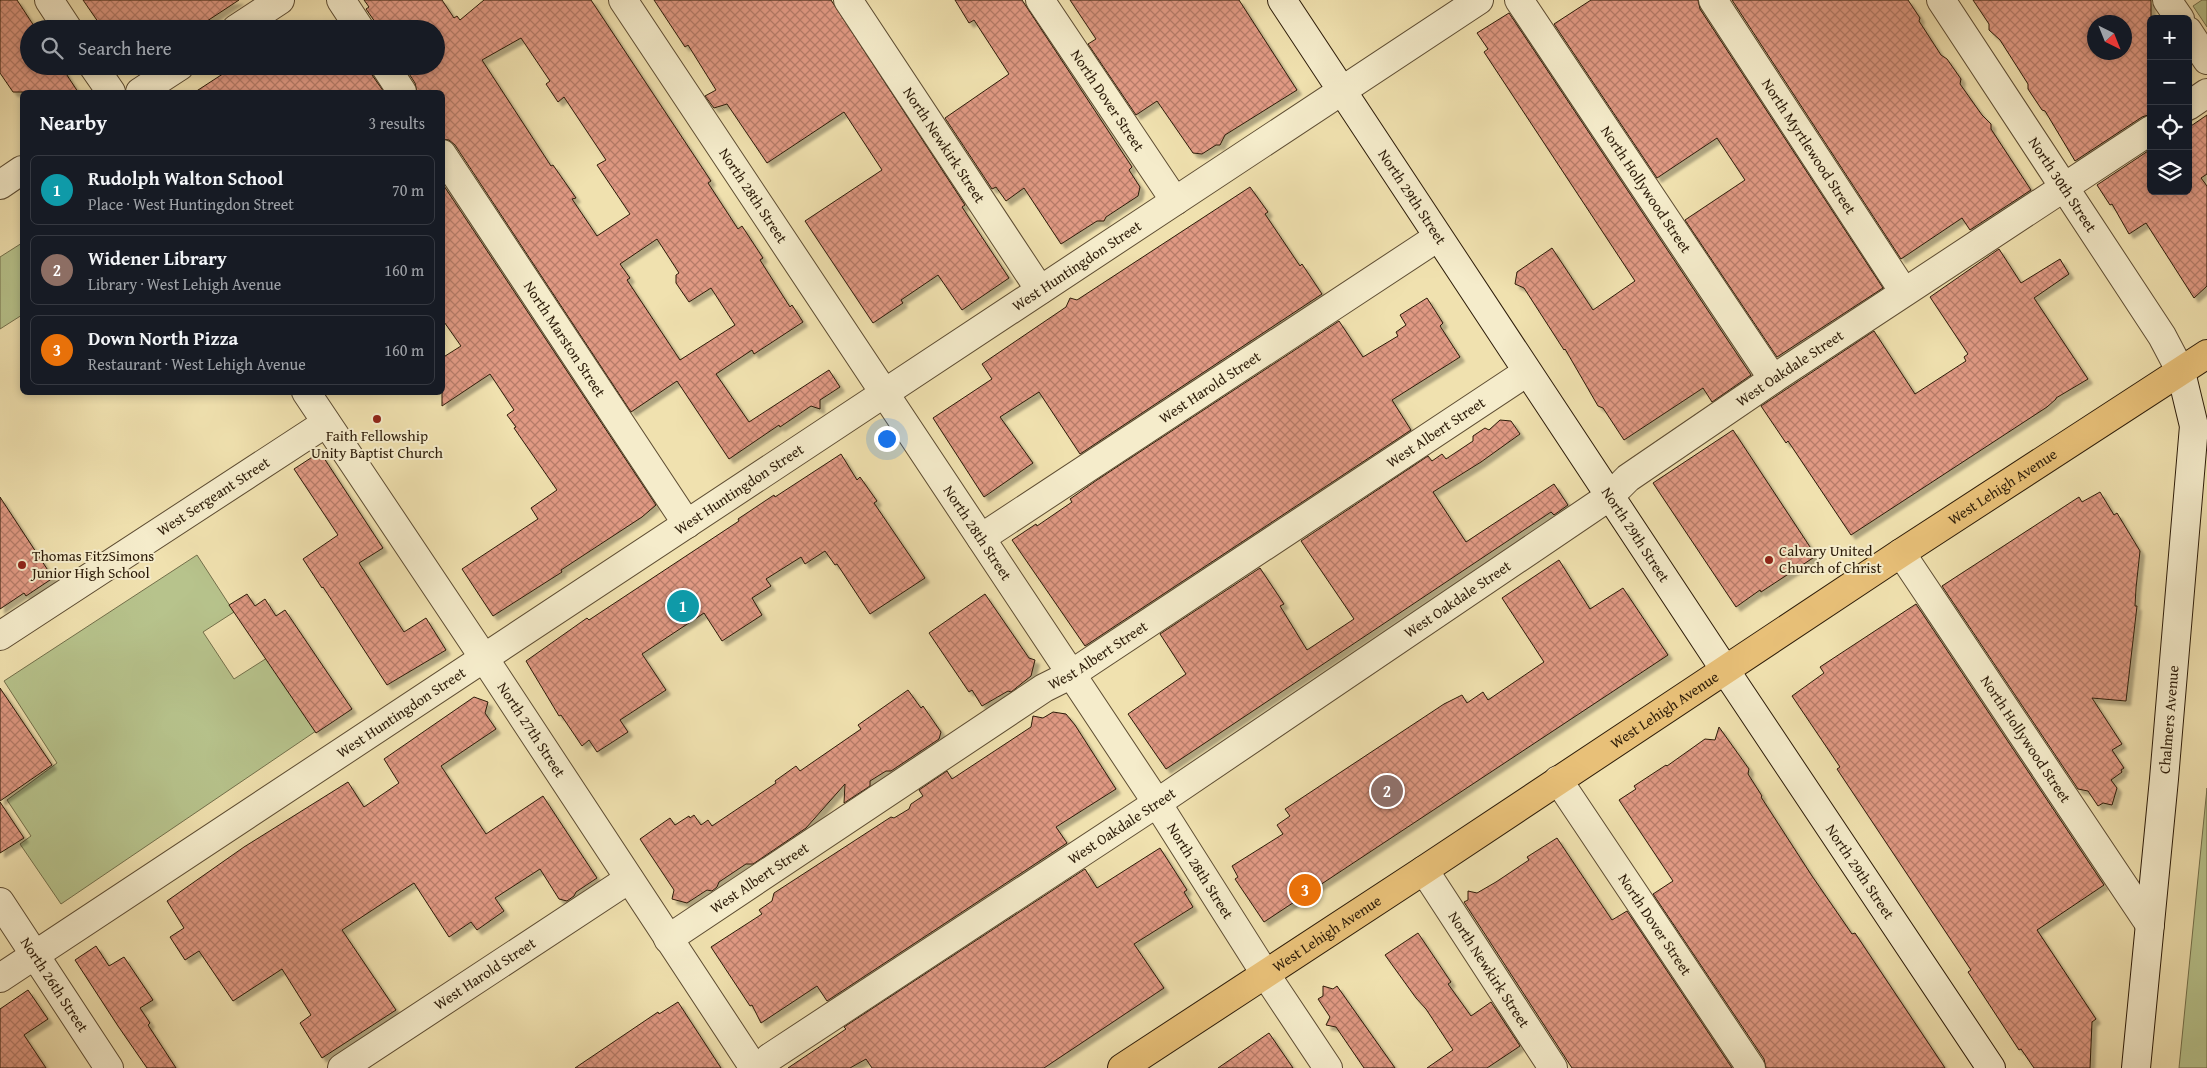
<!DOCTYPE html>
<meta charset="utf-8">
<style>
:root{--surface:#171b24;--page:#242831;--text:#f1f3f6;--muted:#9ea1a6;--line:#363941;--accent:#c59692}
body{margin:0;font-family:"Gentium Book Plus",serif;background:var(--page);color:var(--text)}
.controls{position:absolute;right:15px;top:15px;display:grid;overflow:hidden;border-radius:8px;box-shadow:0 2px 8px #0003}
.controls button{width:45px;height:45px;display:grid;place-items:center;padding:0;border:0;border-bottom:1px solid var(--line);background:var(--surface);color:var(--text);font:25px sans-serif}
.compass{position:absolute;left:2087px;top:15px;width:45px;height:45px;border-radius:50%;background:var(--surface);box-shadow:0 2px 8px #0003;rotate:137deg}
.you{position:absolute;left:886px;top:438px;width:18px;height:18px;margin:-12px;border:4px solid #fff;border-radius:50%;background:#1a73e8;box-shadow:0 0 0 8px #1a73e833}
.badge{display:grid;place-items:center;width:32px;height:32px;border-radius:50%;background:var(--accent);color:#fff;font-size:16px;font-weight:700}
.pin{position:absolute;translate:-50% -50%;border:2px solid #fff;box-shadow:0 1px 5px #0006}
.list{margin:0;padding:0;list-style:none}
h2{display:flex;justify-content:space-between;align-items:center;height:65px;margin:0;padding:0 20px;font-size:21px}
h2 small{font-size:16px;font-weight:400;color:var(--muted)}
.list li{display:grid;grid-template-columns:32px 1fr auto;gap:15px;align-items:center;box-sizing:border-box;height:70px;margin:0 10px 10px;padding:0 10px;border:1px solid var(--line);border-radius:8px}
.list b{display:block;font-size:19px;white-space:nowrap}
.list p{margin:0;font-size:16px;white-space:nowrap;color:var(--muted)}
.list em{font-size:16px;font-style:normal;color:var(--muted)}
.icon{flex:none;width:28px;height:28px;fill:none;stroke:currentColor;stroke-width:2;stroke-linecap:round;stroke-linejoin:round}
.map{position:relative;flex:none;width:2207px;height:1068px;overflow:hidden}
.search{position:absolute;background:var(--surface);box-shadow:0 2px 8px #0003;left:20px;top:20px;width:425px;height:55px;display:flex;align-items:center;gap:12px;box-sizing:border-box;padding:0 18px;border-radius:28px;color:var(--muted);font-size:19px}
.panel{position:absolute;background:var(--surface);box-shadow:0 2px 8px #0003;left:20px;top:90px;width:425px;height:305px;border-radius:8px}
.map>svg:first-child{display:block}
.green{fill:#b7c38c;stroke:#726f4a}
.building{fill:url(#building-cross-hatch);stroke:#2c1b08;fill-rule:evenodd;filter:url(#shadow)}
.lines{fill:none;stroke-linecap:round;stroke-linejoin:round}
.street-casing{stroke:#5d4c32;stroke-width:30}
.secondary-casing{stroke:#2c1b08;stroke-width:30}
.primary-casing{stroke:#2c1b08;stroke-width:30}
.street{stroke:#f5eccb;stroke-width:28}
.secondary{stroke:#f5eccb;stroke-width:28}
.primary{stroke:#e8c078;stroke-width:28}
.poi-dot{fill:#8f2418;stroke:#f5eccb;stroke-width:2}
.labels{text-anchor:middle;stroke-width:4;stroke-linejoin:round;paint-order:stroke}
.street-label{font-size:15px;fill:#2c1b08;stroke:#f5eccb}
.poi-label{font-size:15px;fill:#2c1b08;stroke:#f5eccb;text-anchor:start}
</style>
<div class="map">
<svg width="2207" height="1068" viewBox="0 0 2207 1068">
<defs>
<pattern id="building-cross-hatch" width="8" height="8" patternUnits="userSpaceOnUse" patternTransform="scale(1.25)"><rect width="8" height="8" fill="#e09983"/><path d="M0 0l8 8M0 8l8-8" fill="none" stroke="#b67c69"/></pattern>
<filter id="shadow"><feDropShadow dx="4.5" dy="4.5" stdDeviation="1" flood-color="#0004"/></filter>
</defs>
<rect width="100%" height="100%" fill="#f0e1af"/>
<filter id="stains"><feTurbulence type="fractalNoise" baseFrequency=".004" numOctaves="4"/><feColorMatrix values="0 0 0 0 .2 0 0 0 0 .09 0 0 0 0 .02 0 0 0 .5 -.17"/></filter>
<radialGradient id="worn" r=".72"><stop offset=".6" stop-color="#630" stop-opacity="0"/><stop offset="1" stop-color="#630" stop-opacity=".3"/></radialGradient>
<g class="green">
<polygon points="2202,0 2207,0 2207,27 2193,6"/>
<polygon points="22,243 22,315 0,329 0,257"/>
<polygon points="197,555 234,612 203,632 234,679 267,658 316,731 61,904 20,844 31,836 7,800 57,763 4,681"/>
<polygon points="2207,788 2207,1068 2179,1068"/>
</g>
<g class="building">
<polygon points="0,0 17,0 36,29 29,29 29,66 61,66 78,92 13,92 0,73"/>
<polygon points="83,0 239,0 195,29 103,29"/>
<path d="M364 0H442L454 18 457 16 460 20 484 0H591L711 181 708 183 738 229 742 226 763 258 760 260 790 307 792 305 803 322 754 354 752 350 716 374 749 422 829 370 840 387 820 400V409L811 406 780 427 779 425 729 459 677 381 631 412 455 145 449 140 442 139V92H417L415 83 404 66H436V29H380L366 9 369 7ZM521 38 550 81 546 84 558 102 564 97 606 160 597 165 630 214 597 236 572 199 576 198 553 165 551 166 482 60ZM657 239 679 273 676 275V283L689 302 711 288 735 325 680 360 627 280 630 278 620 264Z"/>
<polygon points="654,0 831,0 965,205 962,207 1009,278 962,310 938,275 901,300 903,303 873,323 805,221 882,170 844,112 767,163 727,104 714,108 705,96 716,90 688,45 685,47"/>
<polygon points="955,0 1022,0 1132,167 1129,170 1140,187 1138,196 1106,217 1104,221 1097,221 1061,244 1024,188 1006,201 996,187 992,189 945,118 1009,74 974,20 969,23"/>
<polygon points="1070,0 1239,0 1297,90 1225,135 1220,145 1216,145 1202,154 1193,153 1157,101 1136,115 1088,44 1096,39"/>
<polygon points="1591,0 1698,0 1700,9 1883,288 1777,357 1685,220 1745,180 1717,138 1657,178 1554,24"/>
<polygon points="1732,0 1908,0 1920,18 1919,21 1941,55 1947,59 1961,79 1960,84 1982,115 1991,124 1991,129 2031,190 1970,230 1962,218 1901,259"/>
<path d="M1973 0H2151V114L2142 117 2075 161 2045 111 2042 110 2028 89V84L2000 40 1989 30V24ZM2094 22H2124V52H2094Z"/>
<polygon points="1509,13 1751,375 1712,402 1703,388 1624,440 1603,408 1598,406 1565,349 1564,350 1524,288 1515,284 1517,272 1552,248 1593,310 1635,281 1484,52 1488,49 1477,33"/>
<polygon points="235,66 369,66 372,75 384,92 195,92"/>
<polygon points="2207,115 2207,174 2201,178 2207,186 2207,286 2194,298 2146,223 2129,234 2112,204 2110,205 2097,185 2151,149 2151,191 2188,191 2188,128"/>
<polygon points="442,183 656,505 642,517 561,570 562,572 493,616 462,569 538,519 531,508 557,490 514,428 516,427 507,415 514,410 490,374 442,406 442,358 461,346 442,319"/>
<polygon points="1250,187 1268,212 1265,214 1300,266 1302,264 1322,294 1080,454 1039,392 1000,417 1033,463 984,497 933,418 992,379 982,364 1066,307 1070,298 1077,300"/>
<polygon points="1999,249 2021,283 2060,259 2069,274 2034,298 2088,379 2056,398 2056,399 2047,407 1851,535 1788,441 1786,443 1761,406 1874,331 1915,394 1966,361 1964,357 1968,354 1930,297"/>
<polygon points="1427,298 1443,323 1440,326 1460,357 1392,400 1411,430 1085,646 1012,540 1036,524 1037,526 1072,502 1070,499 1097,480 1339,321 1363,357 1398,336 1396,332 1406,325 1400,315"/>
<polygon points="1500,420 1511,421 1520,434 1481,462 1433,492 1466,542 1554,484 1568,505 1554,515 1551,512 1166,769 1128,714 1186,674 1160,634 1260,568 1284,604 1280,606 1307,650 1354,619 1301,541 1428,456 1432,461 1442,454 1446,459 1473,441 1473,436 1485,428 1489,430"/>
<polygon points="1733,430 1816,556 1761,592 1760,590 1736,607 1653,483"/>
<polygon points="320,452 383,548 359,563 404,632 426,618 446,650 387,685 323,587 322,588 303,559 338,535 294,469"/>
<polygon points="841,454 857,480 860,477 877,501 874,503 925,578 870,614 837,564 835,565 825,551 805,564 801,557 766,579 771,586 752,598 762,615 722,641 704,613 642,654 666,690 620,720 628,732 597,752 589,740 582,746 561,715 559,716 526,661 587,618 589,620 739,521 738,519 774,495 775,497"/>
<polygon points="2100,492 2114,515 2117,513 2140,551 2136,588 2135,606 2137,606 2126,701 2092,698 2122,744 2112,750 2124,768 2121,770 2122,772 2111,780 2117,788 2112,805 2103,803 2098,806 2088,791 2078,789 1942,586 2079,497 2082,502"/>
<polygon points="0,497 53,578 26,596 24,593 0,609"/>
<polygon points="1559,560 1590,609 1623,588 1668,655 1264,922 1235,879 1238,877 1232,866 1283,834 1277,825 1290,816 1285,809 1444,704 1462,695 1467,703 1483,692 1488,700 1544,662 1502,598"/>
<polygon points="247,594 255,606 265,599 276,616 285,610 352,709 316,733 229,605"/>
<polygon points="985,594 1029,658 1035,660 1031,676 1011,692 1008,691 982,706 972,690 969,692 929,633"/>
<polygon points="1916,604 2104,885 2037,930 2096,1019 2092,1022 2090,1068 2034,1068 2021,1049 2019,1050 1968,972 1971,970 1837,769 1840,767 1792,696 1824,673 1820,667"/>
<polygon points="0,688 52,765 0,801"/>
<polygon points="908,690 921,708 923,706 941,732 939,739 891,771 886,771 870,781 870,786 844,803 845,784 806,828 753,864 746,864 719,882 717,887 712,891 707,890 687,903 672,899 674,890 640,839 670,818 675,825 689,816 690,818 694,815 701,825 708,820 712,826 776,783 775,781 796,766 800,771 861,729 858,725"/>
<polygon points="474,697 488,702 485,713 496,729 441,766 486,834 543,796 597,878 576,892 574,896 567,901 559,899 540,869 495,898 504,911 477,930 471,922 449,937 414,883 377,907 342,930 396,1010 322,1058 300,1023 311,1015 282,969 233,1001 199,951 185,960 170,937 184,928 167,901 244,847 348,782 364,807 399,783 384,759"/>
<polygon points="1053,712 1066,714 1075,725 1116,789 1056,827 1067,843 827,1001 817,986 761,1023 752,1005 750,1006 711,947 762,914 759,910 772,901 774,893 891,817 894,818 909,809 911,804 923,796 919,790 947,771 952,779 1031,727 1033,716 1043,718"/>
<polygon points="1719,727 1749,769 1748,774 1762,796 1761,797 1812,876 1852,934 1855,933 1945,1068 1766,1068 1764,1059 1653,894 1673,881 1619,800 1636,789 1634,786 1666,765 1667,766 1705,739 1715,740"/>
<polygon points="0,802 24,838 0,853"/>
<polygon points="1557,838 1612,920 1627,911 1732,1068 1572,1068 1464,902 1468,900 1468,891 1477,893 1496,882 1529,860 1527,857"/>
<polygon points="1160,848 1187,890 1184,892 1193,907 1134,944 1164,988 1044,1068 872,1068 866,1059 850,1068 788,1068 846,1029 844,1027 1085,869 1097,888"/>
<polygon points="1418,933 1451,982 1448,984 1471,1016 1491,1002 1520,1046 1487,1068 1427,1068 1453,1050 1426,1009 1416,998 1385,955"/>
<polygon points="96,946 109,966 124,957 153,1000 140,1008 150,1023 148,1025 176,1068 147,1068 118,1026 75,960"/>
<polygon points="1323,986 1333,989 1337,986 1395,1068 1364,1068 1336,1027 1326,1025 1330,1017 1318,999 1323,996"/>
<polygon points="28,990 48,1019 24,1035 46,1068 0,1068 0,1009"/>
<polygon points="678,1002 721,1068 575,1068 658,1012 659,1014"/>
<polygon points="1269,1033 1293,1068 1218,1068"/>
</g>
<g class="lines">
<g class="street-casing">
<g id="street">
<polyline points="49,0 68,29"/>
<polyline points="341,0 360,29"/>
<path id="s1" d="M623 0 1157 803 1266 975 1328 1068"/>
<path id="s2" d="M848 0 1040 290"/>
<path id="s3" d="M1040 0 1175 201"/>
<path id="s4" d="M1519 0 1773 379"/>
<path id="s5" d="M1713 0 1904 292"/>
<path id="s6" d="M1941 0 2162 336 2181 372"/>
<polyline points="2167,0 2180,19"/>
<polyline points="236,29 280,0"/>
<polyline points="2188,31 2207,60"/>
<polyline points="93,66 111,92"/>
<polyline points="385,66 402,92"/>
<polyline points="140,92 180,66"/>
<polyline points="2188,106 2207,93"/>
<path id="s7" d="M442 154 687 524"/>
<polyline points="0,185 22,170"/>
<path id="s8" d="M306 392 484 658 754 1068"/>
<path id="s9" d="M981 538 1438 237"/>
<path id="s10" d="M1901 553 2150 925"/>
<path id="s11" d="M0 636 326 423"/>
<path id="s12" d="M1558 780 1751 1068"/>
<path id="s13" d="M1424 870 1553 1068"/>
<path id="s14" d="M0 902 109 1068"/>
<path id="s15" d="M668 939 1044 688 1070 675 1527 372"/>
<path id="s16" d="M0 978 1479 0"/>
<path id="s17" d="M342 1068 629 879"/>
<path id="s18" d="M763 1068 769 1058 1157 803 1610 496 1628 478 1773 379 2151 130"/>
</g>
</g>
<g class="secondary-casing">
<g id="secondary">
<path id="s19" d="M1282 0 1725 670 1991 1068"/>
<path id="s20" d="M2136 1068 2164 779 2194 426 2181 372"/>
</g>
</g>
<g class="primary-casing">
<g id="primary">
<path id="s21" d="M1122 1068 1424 870 1901 553 2207 354"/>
</g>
</g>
<use href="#street" class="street"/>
<use href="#secondary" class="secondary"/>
<use href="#primary" class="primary"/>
</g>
<g class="poi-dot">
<circle cx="377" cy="419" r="5"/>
<circle cx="1769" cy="560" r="5"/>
<circle cx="22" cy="565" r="5"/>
</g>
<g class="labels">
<g class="street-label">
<text dy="5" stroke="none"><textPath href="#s3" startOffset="121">North Dover Street</textPath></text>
<text dy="5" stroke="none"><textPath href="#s2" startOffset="174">North Newkirk Street</textPath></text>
<text dy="5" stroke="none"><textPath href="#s5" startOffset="175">North Myrtlewood Street</textPath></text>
<text dy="5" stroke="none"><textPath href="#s6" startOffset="221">North 30th Street</textPath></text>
<text dy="5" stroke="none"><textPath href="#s4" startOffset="228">North Hollywood Street</textPath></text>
<text dy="5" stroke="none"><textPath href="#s1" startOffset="235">North 28th Street</textPath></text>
<text dy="5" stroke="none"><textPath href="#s19" startOffset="236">North 29th Street</textPath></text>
<text dy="5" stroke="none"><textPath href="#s16" startOffset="1291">West Huntingdon Street</textPath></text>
<text dy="5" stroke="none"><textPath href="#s7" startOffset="222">North Marston Street</textPath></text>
<text dy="5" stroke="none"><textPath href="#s18" startOffset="1244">West Oakdale Street</textPath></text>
<text dy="5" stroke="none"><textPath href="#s9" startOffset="274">West Harold Street</textPath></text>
<text dy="5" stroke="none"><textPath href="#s15" startOffset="920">West Albert Street</textPath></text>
<text dy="5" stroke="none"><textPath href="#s21" startOffset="1055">West Lehigh Avenue</textPath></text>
<text dy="5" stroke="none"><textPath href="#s16" startOffset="886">West Huntingdon Street</textPath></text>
<text dy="5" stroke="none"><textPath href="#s11" startOffset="255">West Sergeant Street</textPath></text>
<text dy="5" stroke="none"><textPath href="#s1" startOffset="640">North 28th Street</textPath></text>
<text dy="5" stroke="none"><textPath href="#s19" startOffset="641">North 29th Street</textPath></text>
<text dy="5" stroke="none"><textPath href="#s18" startOffset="839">West Oakdale Street</textPath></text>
<text dy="5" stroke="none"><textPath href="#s15" startOffset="515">West Albert Street</textPath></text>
<text dy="5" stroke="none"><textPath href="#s21" startOffset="650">West Lehigh Avenue</textPath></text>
<text dy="5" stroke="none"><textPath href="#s16" startOffset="481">West Huntingdon Street</textPath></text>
<text dy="5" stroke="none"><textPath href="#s20" startOffset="350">Chalmers Avenue</textPath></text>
<text dy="5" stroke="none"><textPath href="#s8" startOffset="406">North 27th Street</textPath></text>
<text dy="5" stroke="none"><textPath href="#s10" startOffset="224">North Hollywood Street</textPath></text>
<text dy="5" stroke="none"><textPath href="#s18" startOffset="434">West Oakdale Street</textPath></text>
<text dy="5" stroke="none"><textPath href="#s1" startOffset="1045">North 28th Street</textPath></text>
<text dy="5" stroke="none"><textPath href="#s19" startOffset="1046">North 29th Street</textPath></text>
<text dy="5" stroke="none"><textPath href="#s15" startOffset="110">West Albert Street</textPath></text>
<text dy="5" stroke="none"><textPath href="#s12" startOffset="174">North Dover Street</textPath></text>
<text dy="5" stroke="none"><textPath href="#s21" startOffset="245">West Lehigh Avenue</textPath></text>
<text dy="5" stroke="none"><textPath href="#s13" startOffset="119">North Newkirk Street</textPath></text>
<text dy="5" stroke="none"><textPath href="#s17" startOffset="171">West Harold Street</textPath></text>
<text dy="5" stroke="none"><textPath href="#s14" startOffset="99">North 26th Street</textPath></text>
</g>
<g class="poi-label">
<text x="377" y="441" text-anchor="middle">Faith Fellowship<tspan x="377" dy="17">Unity Baptist Church</tspan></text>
<text x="1779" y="556">Calvary United<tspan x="1779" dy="17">Church of Christ</tspan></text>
<text x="32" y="561">Thomas FitzSimons<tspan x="32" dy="17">Junior High School</tspan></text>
</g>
</g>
<rect width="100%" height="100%" filter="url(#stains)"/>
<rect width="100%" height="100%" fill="url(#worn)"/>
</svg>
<div class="controls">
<button>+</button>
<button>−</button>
<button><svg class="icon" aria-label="locate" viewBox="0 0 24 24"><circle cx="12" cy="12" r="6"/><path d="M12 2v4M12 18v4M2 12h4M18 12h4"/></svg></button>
<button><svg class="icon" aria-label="layers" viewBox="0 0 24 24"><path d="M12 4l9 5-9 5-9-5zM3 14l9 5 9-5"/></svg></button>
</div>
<svg class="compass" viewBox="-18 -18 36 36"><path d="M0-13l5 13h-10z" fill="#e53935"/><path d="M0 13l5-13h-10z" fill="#9ea1a6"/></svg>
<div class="you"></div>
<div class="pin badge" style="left:683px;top:606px;background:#0f9aa8">1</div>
<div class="pin badge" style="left:1387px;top:791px;background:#8d6e63">2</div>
<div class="pin badge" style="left:1305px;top:890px;background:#e8710a">3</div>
<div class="search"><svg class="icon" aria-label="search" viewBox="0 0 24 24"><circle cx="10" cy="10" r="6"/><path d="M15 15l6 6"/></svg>Search here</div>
<section class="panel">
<h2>Nearby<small>3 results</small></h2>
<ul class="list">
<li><span class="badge" style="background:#0f9aa8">1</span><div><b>Rudolph Walton School</b><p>Place · West Huntingdon Street</p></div><em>70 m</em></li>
<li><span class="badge" style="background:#8d6e63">2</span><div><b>Widener Library</b><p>Library · West Lehigh Avenue</p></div><em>160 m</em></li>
<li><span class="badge" style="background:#e8710a">3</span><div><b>Down North Pizza</b><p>Restaurant · West Lehigh Avenue</p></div><em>160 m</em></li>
</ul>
</section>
</div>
